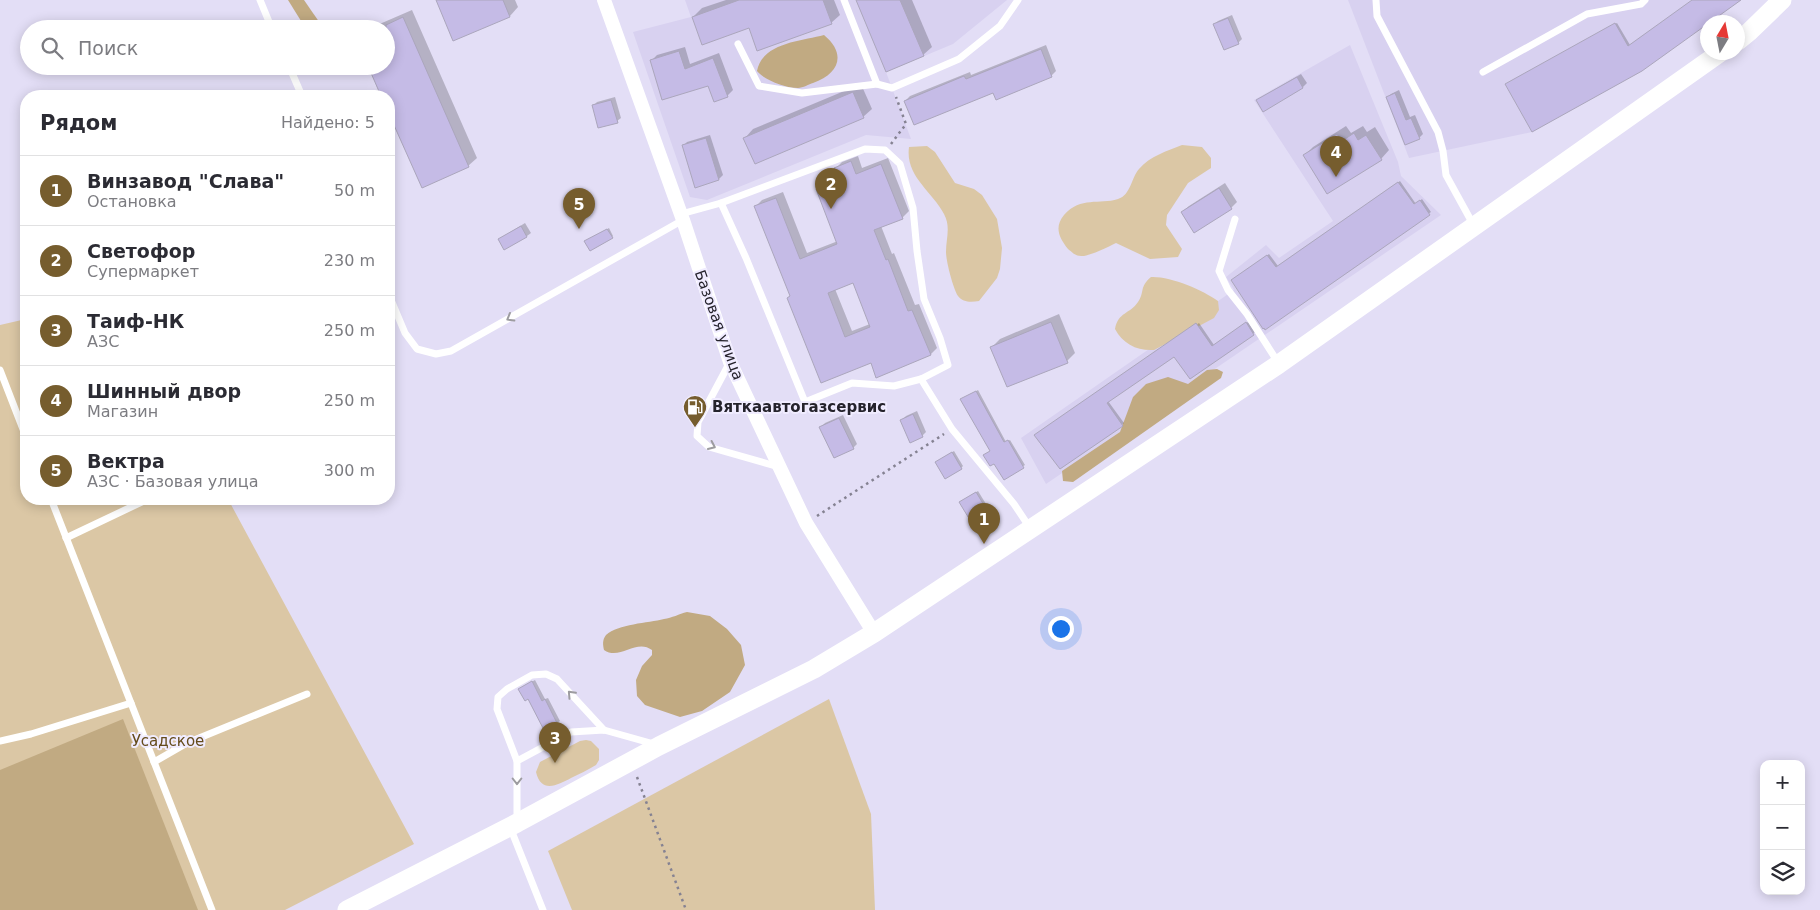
<!DOCTYPE html>
<html lang="ru">
<meta charset="utf-8">
<style>
:root{--surface:#fff;--page:#f7f7f7;--text:#2b2b33;--muted:#7c7c81;--line:#e1e1e2;--accent:#765d2e}
body{margin:0;font-family:"DejaVu Sans",sans-serif;background:var(--page);color:var(--text)}
.controls{position:absolute;right:15px;bottom:15px;display:grid;overflow:hidden;border-radius:10px;box-shadow:0 2px 12px #0003}
.controls button{width:45px;height:45px;display:grid;place-items:center;padding:0;border:0;border-bottom:1px solid var(--line);background:var(--surface);color:var(--text);font:25px sans-serif}
.compass{position:absolute;left:1700px;top:15px;width:45px;height:45px;border-radius:50%;background:var(--surface);box-shadow:0 2px 12px #0003;rotate:10deg}
.you{position:absolute;left:1060px;top:628px;width:18px;height:18px;margin:-12px;border:4px solid #fff;border-radius:50%;background:#1a73e8;box-shadow:0 0 0 8px #1a73e833}
.badge{display:grid;place-items:center;width:32px;height:32px;border-radius:50%;background:var(--accent);color:#fff;font-size:16px;font-weight:700}
.pin{position:absolute;translate:-50% -41px;filter:drop-shadow(0 1px 2px #0008)}
.pin::after{content:'';position:absolute;top:26px;width:18px;height:15px;background:inherit;clip-path:polygon(0 0,100% 0,50% 100%)}
.list{margin:0;padding:0;list-style:none}
h2{display:flex;justify-content:space-between;align-items:center;height:65px;margin:0;padding:0 20px;font-size:21px}
h2 small{font-size:16px;font-weight:400;color:var(--muted)}
.list li{display:grid;grid-template-columns:32px 1fr auto;gap:15px;align-items:center;box-sizing:border-box;height:70px;padding:0 20px;border-top:1px solid var(--line)}
.list b{display:block;font-size:19px;white-space:nowrap}
.list p{margin:0;font-size:16px;white-space:nowrap;color:var(--muted)}
.list em{font-size:16px;font-style:normal;color:var(--muted)}
.icon{flex:none;width:28px;height:28px;fill:none;stroke:currentColor;stroke-width:2;stroke-linecap:round;stroke-linejoin:round}
.map{position:relative;flex:none;width:1820px;height:910px;overflow:hidden}
.search{position:absolute;background:var(--surface);box-shadow:0 2px 12px #0003;left:20px;top:20px;width:375px;height:55px;display:flex;align-items:center;gap:12px;box-sizing:border-box;padding:0 18px;border-radius:28px;color:var(--muted);font-size:19px}
.panel{position:absolute;background:var(--surface);box-shadow:0 2px 12px #0003;left:20px;top:90px;width:375px;height:415px;border-radius:20px}
.map>svg:first-child{display:block}
.built{fill:#d8d1f0}
.green{fill:#dbc7a5}
.forest{fill:#c1aa82}
.shadow{fill:#0003;fill-rule:evenodd}
.building{fill:#c5bbe6;stroke:#aba6bc;fill-rule:evenodd}
.lines{fill:none;stroke-linecap:round;stroke-linejoin:round}
.path{stroke:#858292;stroke-width:2.5;stroke-dasharray:2.5 4;stroke-linecap:butt}
.service{stroke:#fff;stroke-width:7}
.minor{stroke:#fff;stroke-width:14}
.secondary{stroke:#fff;stroke-width:19}
.oneway{stroke:#9d9ca0}
.labels{text-anchor:middle;stroke-width:4;stroke-linejoin:round;paint-order:stroke}
.street-label{font-size:15px;fill:#25232c;stroke:#f0ecff}
.poi-label{font-size:15px;font-weight:bold;fill:#25232c;stroke:#f0ecff;text-anchor:start}
.park-label{font-size:15px;fill:#644b1b;stroke:#f0ecff}
</style>
<div class="map">
<svg width="1820" height="910" viewBox="0 0 1820 910">
<rect width="100%" height="100%" fill="#e3def6"/>
<g class="built">
<polygon points="685,0 1007,0 953,44 886,72 911,139 866,135 707,200 690,197 633,32 691,17"/>
<polygon points="1348,0 1741,0 1710,22 1532,132 1409,158"/>
<polygon points="1350,45 1398,162 1401,176 1441,215 1046,484 1021,438 1234,290 1226,277 1266,245 1279,258 1333,221 1254,100"/>
</g>
<g class="green">
<path d="M1182 145 1202 147 1211 158V168L1188 183 1167 215 1166 225 1182 249 1178 257 1150 259 1116 243C1108 247 1088 257 1081 256 1075 256 1072 252 1068 249 1059 238 1054 227 1064 215 1081 196 1099 205 1118 199 1131 195 1131 178 1139 169 1150 156 1167 151 1182 145Z"/>
<path d="M927 146 935 152 955 183 974 189 982 195 997 219 1002 248 1000 269 997 278 979 301C972 302 963 303 958 296 953 288 946 261 946 252 946 238 951 227 944 214 932 191 905 176 909 147Z"/>
<path d="M1151 277C1170 276 1203 290 1218 301L1219 310 1214 318 1154 350C1137 351 1123 344 1115 329 1118 312 1130 314 1138 302 1145 292 1139 287 1151 277Z"/>
<polygon points="26,319 26,499 228,499 414,844 285,910 0,910 0,325"/>
<polygon points="829,699 871,814 875,910 572,910 548,851"/>
<path d="M586 740 591 741 599 749V760L596 765C588 770 579 774 571 778 558 785 541 794 536 772L540 762 580 741Z"/>
</g>
<g class="forest">
<polygon points="288,0 304,0 324,29 306,29"/>
<path d="M824 35C847 54 839 74 813 83 809 84 803 88 798 88 786 88 764 80 757 71 762 43 801 41 824 35Z"/>
<polygon points="1217,369 1223,372 1221,378 1073,482 1063,481 1062,471 1120,432 1133,397 1146,384 1168,377 1188,384 1207,370"/>
<path d="M687 612 710 616 727 629 741 645 745 665 730 692 702 711 680 717 645 705 637 696 636 680 642 666 652 655V650C636 638 620 661 604 650 603 645 602 640 606 635 618 624 648 623 664 619 672 618 679 614 687 612Z"/>
<polygon points="123,719 198,910 0,910 0,770"/>
</g>
<g class="shadow">
<polygon points="440,0 515,0 518,7 510,16 454,39"/>
<polygon points="726,0 834,0 840,15 831,23 749,26 693,17 702,8"/>
<polygon points="857,0 912,0 932,47 923,55"/>
<polygon points="1694,0 1739,0 1532,130 1509,83 1617,23 1630,45"/>
<polygon points="412,10 477,158 468,166 422,187 389,111 389,96 382,96 369,66 386,66 386,29 368,29"/>
<polygon points="1232,15 1242,39 1238,43 1214,25 1218,21"/>
<polygon points="1046,45 1056,71 1051,76 994,91 905,101 910,96 970,72 971,75"/>
<polygon points="685,47 690,64 719,53 733,90 727,96 709,84 651,61 657,55"/>
<polygon points="1301,74 1307,83 1303,87 1264,110 1258,100 1262,97"/>
<polygon points="861,84 872,109 863,117 745,138 753,129"/>
<polygon points="1399,90 1410,117 1415,115 1423,134 1419,138 1387,98 1391,94"/>
<polygon points="615,97 621,118 617,121 593,106 597,102"/>
<polygon points="1346,126 1351,133 1363,126 1367,132 1375,127 1389,150 1381,159 1305,155 1313,147"/>
<polygon points="710,135 723,175 719,179 696,186 683,146 687,142"/>
<path d="M858 156 862 168 888 158 909 211 902 218 881 226 892 254 894 253 915 305 919 304 937 348 931 354 871 362 788 298 791 295 756 206 762 200 783 192 807 253 838 241 817 190 824 183 839 177 836 168 842 162ZM854 282 870 324 852 331 835 289Z"/>
<polygon points="1400,181 1416,204 1422,199 1431,212 1266,328 1234,279 1269,254 1278,266"/>
<polygon points="1225,183 1237,202 1231,208 1182,212 1189,206"/>
<polygon points="525,223 531,233 527,236 499,239"/>
<polygon points="609,228 613,236 612,237 587,240"/>
<polygon points="1059,314 1075,353 1067,361 992,347 1000,339"/>
<polygon points="1248,322 1255,332 1253,334 1190,378 1174,355 1108,401 1124,423 1122,425 1038,434 1199,323 1214,345"/>
<polygon points="978,390 1006,442 1010,440 1025,465 1004,478 964,398"/>
<polygon points="917,411 926,432 922,436 902,420 906,416"/>
<polygon points="843,415 857,444 853,448 821,427 825,423"/>
<polygon points="954,451 963,466 961,468 938,461"/>
<polygon points="978,491 991,512 989,514 962,501"/>
<polygon points="535,680 545,699 548,698 560,721 545,730 522,687"/>
</g>
<g class="building">
<polygon points="436,0 503,0 510,17 453,41"/>
<polygon points="739,0 823,0 832,24 757,51 749,28 702,45 692,17"/>
<polygon points="856,0 900,0 924,56 886,72"/>
<polygon points="1692,0 1741,0 1642,71 1532,132 1505,84 1615,23 1628,46"/>
<polygon points="403,17 469,167 422,188 389,114 389,96 381,96 368,66 386,66 386,25"/>
<polygon points="1228,18 1239,44 1224,50 1213,24"/>
<polygon points="1041,49 1052,77 996,100 993,93 914,125 904,101 964,76 966,79"/>
<polygon points="679,51 685,69 713,58 728,97 714,102 708,86 662,100 650,60"/>
<polygon points="1297,77 1303,88 1263,112 1256,100"/>
<polygon points="853,92 864,118 755,164 743,138"/>
<polygon points="1395,93 1406,120 1411,118 1420,139 1405,145 1386,97"/>
<polygon points="611,100 618,123 598,128 592,105"/>
<polygon points="1354,133 1358,140 1366,135 1382,160 1327,194 1303,155 1337,134 1342,141"/>
<polygon points="706,138 719,180 695,188 682,145"/>
<path d="M851 161 856 174 881 164 903 219 874 230 886 260 888 259 908 311 912 310 931 355 876 378 871 363 821 383 787 298 790 296 754 206 776 198 800 259 837 244 816 189 839 180 834 168ZM853 283 870 327 845 337 828 293Z"/>
<polygon points="1398,182 1414,204 1420,200 1430,215 1265,330 1264,328 1263,329 1231,280 1267,255 1276,267"/>
<polygon points="1219,188 1232,209 1194,233 1181,212"/>
<polygon points="521,226 527,237 504,250 498,239"/>
<polygon points="607,229 613,238 590,251 584,241"/>
<polygon points="1051,322 1068,363 1007,387 990,347"/>
<polygon points="1246,322 1254,335 1190,379 1174,357 1107,403 1123,426 1060,469 1034,435 1196,323 1212,346"/>
<polygon points="976,391 1004,442 1008,440 1024,468 1004,480 994,464 990,466 983,455 990,451 960,399"/>
<polygon points="913,414 923,437 910,443 900,420"/>
<polygon points="839,418 854,449 834,458 819,427"/>
<polygon points="952,452 962,469 945,479 935,462"/>
<polygon points="976,492 990,515 973,525 959,502"/>
<polygon points="532,681 542,701 545,699 558,725 545,732 528,699 525,701 518,689"/>
</g>
<g class="lines">
<g class="path">
<polyline points="891,144 906,124 896,97"/>
<polyline points="817,516 944,434"/>
<polyline points="637,777 686,910"/>
</g>
<g class="service">
<polyline points="260,0 272,29"/>
<polyline points="844,0 877,84 892,88 959,59 1000,26 1018,0"/>
<polyline points="1376,0 1377,16 1438,132 1443,151 1446,175 1474,226"/>
<polyline points="738,44 759,86 802,93 877,84"/>
<polyline points="289,66 302,96"/>
<polyline points="1483,72 1587,14 1641,4 1645,0"/>
<polygon points="865,149 885,150 900,164 913,208 917,251 924,299 940,338 948,365 921,379 894,386 852,383 805,402 746,258 721,203"/>
<polyline points="681,214 721,203"/>
<polyline points="1235,219 1219,271 1228,290 1247,314 1279,364"/>
<polyline points="389,295 405,333 417,349 436,354 451,351 683,220"/>
<polyline points="730,362 698,422 697,436 709,447 779,467"/>
<polyline points="0,370 26,437"/>
<polyline points="921,379 952,429 1014,504 1030,528"/>
<polyline points="51,499 212,910"/>
<polyline points="66,538 148,499"/>
<polyline points="0,741 31,734 131,703"/>
<polyline points="517,761 497,709 498,697 507,689 532,675 546,674 557,679 604,730"/>
<polyline points="154,762 187,743 307,694"/>
<polyline points="517,821 517,761 571,732 604,730 654,744"/>
<polyline points="510,827 543,910"/>
</g>
<polyline class="minor" points="604,0 683,220 730,362 806,523 874,633"/>
<g class="secondary">
<polyline points="1738,41 1749,32 1782,0"/>
<polyline points="347,910 517,823 659,746 814,669 874,633 1279,364 1721,52"/>
</g>
</g>
<defs><path id="oneway-chevron" d="M-2-3.5L2.5 0L-2 3.5" fill="none" stroke-width="1.6" stroke-linecap="round" stroke-linejoin="round" transform="scale(1.25)"/></defs>
<g class="oneway">
<use href="#oneway-chevron" transform="translate(510 318) rotate(150)"/>
<use href="#oneway-chevron" transform="translate(712 446) rotate(25)"/>
<use href="#oneway-chevron" transform="translate(571 694) rotate(-133)"/>
<use href="#oneway-chevron" transform="translate(517 781) rotate(90)"/>
</g>
<defs>
<g id="fuel-pin" transform="scale(1.25)"><path d="M0 17L-7.5 6A9.5 9.5 0 1 1 7.5 6Z" fill="#765d2e" stroke="#f0ecff"/><path d="M-5.5-6h7V0h2V4h1.3V-2.5L3-4.5l.8-.8L6-3V5H2.5V1h-1V6h-7ZM-4.2-4.7v3.2H.2V-4.7Z" fill="#fff"/></g>
</defs>
<g fill-rule="evenodd">
<use href="#fuel-pin" x="695" y="407"/>
</g>
<g class="labels">
<g class="street-label">
<text transform="translate(719 325) rotate(70)" y="5">Базовая улица</text>
</g>
<g class="poi-label">
<text x="712" y="412">Вяткаавтогазсервис</text>
</g>
<g class="park-label">
<text x="168" y="746">Усадское</text>
</g>
</g>
</svg>
<div class="controls">
<button>+</button>
<button>−</button>
<button><svg class="icon" aria-label="layers" viewBox="0 0 24 24"><path d="M12 4l9 5-9 5-9-5zM3 14l9 5 9-5"/></svg></button>
</div>
<svg class="compass" viewBox="-18 -18 36 36"><path d="M0-13l5 13h-10z" fill="#e53935"/><path d="M0 13l5-13h-10z" fill="#7c7c81"/></svg>
<div class="you"></div>
<div class="pin badge" style="left:984px;top:544px">1</div>
<div class="pin badge" style="left:831px;top:209px">2</div>
<div class="pin badge" style="left:555px;top:763px">3</div>
<div class="pin badge" style="left:1336px;top:177px">4</div>
<div class="pin badge" style="left:579px;top:229px">5</div>
<div class="search"><svg class="icon" aria-label="search" viewBox="0 0 24 24"><circle cx="10" cy="10" r="6"/><path d="M15 15l6 6"/></svg>Поиск</div>
<section class="panel">
<h2>Рядом<small>Найдено: 5</small></h2>
<ul class="list">
<li><span class="badge">1</span><div><b>Винзавод &quot;Слава&quot;</b><p>Остановка</p></div><em>50 m</em></li>
<li><span class="badge">2</span><div><b>Светофор</b><p>Супермаркет</p></div><em>230 m</em></li>
<li><span class="badge">3</span><div><b>Таиф-НК</b><p>АЗС</p></div><em>250 m</em></li>
<li><span class="badge">4</span><div><b>Шинный двор</b><p>Магазин</p></div><em>250 m</em></li>
<li><span class="badge">5</span><div><b>Вектра</b><p>АЗС · Базовая улица</p></div><em>300 m</em></li>
</ul>
</section>
</div>
